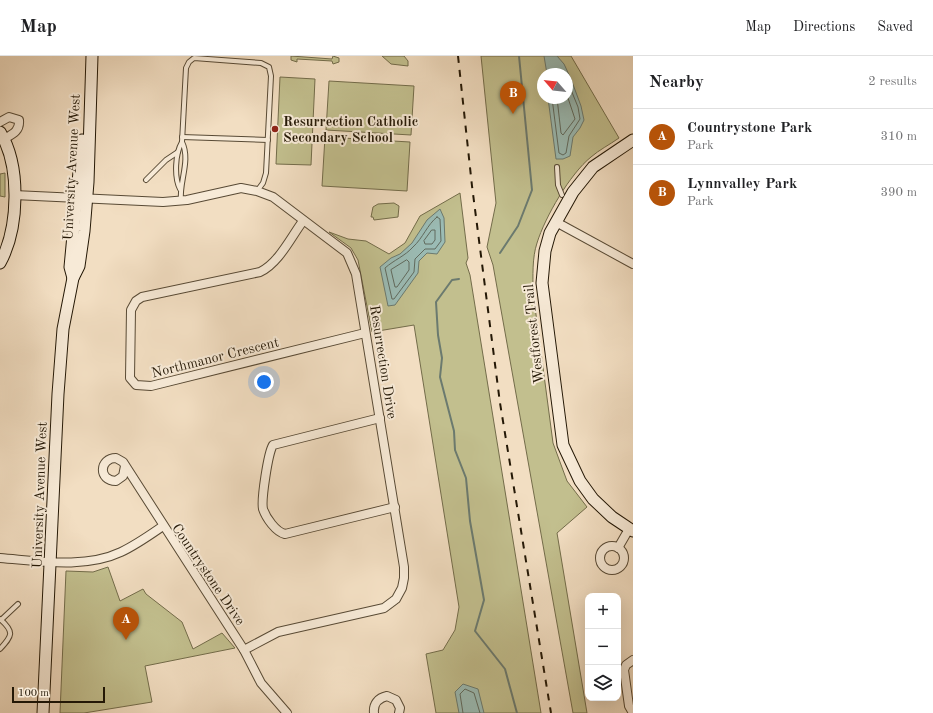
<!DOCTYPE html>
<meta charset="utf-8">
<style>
:root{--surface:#fff;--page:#f6f6f6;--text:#202124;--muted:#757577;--line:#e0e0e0;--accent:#b45309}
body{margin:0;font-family:"Old Standard TT",serif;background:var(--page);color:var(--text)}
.controls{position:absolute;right:12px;bottom:12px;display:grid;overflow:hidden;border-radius:8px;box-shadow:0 4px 16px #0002}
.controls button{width:36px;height:36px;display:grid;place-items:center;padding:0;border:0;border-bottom:1px solid var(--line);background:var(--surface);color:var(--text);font:20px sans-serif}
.compass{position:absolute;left:537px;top:12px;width:36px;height:36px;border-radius:50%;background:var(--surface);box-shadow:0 4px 16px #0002;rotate:298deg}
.scale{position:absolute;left:12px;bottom:10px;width:93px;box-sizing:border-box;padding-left:4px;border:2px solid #241806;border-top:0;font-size:11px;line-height:14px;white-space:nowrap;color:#241806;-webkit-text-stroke:3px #f7ead7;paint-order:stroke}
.you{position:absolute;left:264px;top:326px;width:14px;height:14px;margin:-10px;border:3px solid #fff;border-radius:50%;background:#1a73e8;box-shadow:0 0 0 6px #1a73e833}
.badge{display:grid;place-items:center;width:26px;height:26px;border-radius:50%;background:var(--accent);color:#fff;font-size:13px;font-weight:700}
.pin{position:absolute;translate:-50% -33px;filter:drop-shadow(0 1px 2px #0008)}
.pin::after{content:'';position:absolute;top:21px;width:14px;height:12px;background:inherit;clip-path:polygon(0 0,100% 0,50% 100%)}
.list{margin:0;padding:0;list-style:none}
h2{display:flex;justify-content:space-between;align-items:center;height:52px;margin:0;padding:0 16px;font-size:17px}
h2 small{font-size:13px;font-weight:400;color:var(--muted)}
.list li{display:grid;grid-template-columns:26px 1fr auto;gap:12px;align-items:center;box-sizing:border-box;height:56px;padding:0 16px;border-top:1px solid var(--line)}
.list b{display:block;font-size:15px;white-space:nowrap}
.list p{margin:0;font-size:13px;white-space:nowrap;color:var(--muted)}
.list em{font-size:13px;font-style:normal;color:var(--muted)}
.icon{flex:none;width:22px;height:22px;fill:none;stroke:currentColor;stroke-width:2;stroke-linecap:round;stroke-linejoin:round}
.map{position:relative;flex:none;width:633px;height:657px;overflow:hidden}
header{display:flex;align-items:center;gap:24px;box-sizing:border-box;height:56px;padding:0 20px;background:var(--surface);border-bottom:1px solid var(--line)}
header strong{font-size:19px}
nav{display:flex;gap:22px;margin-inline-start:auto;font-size:14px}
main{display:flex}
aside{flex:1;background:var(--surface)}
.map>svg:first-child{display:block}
.green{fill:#c2bf8e;stroke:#736c4a;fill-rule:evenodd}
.water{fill:#9bbcb5;stroke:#6b7a6f}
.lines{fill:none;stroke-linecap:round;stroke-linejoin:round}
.shore{stroke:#606a5e;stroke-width:1}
.stream{stroke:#6b7a6f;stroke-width:2}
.lane-casing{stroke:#584a35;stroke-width:6}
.street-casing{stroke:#584a35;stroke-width:10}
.secondary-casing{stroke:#241806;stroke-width:13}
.lane{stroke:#f7ead7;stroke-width:4}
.street{stroke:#f7ead7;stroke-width:8}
.secondary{stroke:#f7ead7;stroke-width:11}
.rail{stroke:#241806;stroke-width:2;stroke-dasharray:7 7;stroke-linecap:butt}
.poi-dot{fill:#8f2418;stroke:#f7ead7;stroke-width:1.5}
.labels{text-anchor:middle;stroke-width:4;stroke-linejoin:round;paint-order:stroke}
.poi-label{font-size:14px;font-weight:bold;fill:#241806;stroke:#f7ead7;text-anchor:start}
.street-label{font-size:14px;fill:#241806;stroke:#f7ead7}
</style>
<header>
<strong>Map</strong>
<nav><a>Map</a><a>Directions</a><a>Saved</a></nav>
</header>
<main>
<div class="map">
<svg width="633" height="657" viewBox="0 0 633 657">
<rect width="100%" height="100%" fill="#f2dec2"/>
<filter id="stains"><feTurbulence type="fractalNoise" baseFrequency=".005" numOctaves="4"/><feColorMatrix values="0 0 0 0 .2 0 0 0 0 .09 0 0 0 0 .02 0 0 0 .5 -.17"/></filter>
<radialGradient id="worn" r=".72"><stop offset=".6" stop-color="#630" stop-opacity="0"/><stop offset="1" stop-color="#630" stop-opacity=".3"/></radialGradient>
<g class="green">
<polygon points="291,0 332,3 333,0 339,2 339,6 333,8 332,5 297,3 297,6 291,4"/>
<polygon points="382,0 404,0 408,5 408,10 391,8"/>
<path d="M481 0H571L619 82C609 89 599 94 591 101 570 118 545 161 537 187 532 202 533 220 533 236L553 387 567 425 587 451 557 477 587 657H573L493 209 487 191 496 147ZM543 18H567V42H543Z"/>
<polygon points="280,21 315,23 311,109 276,108"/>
<polygon points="329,25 414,30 411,79 326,74"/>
<polygon points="325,81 410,86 407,135 322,130"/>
<polygon points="5,117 5,141 0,140 0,118"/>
<polygon points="460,137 468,202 466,207 470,219 541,657 436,657 426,598 443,594 455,574 459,551 414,269 372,276 358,204 351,192 329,176 348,183 366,185 389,198 405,187 420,160"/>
<polygon points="394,147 399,150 398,161 374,164 373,161 371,161 373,151 378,148"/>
<polygon points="108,511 120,545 143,533 146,538 182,566 193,593 222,577 235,592 145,610 152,646 84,657 60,657 66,515 93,516"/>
</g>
<g class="water">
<polygon points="544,0 557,0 564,8 571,23 581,50 584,64 580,72 573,81 570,100 563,103 556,103 548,42 567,42 567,18 547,18"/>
<polygon points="440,153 444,162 445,186 437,198 427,197 419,205 418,217 395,249 388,250 380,211 391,202 400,198 412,187 427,164"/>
<polygon points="463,628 478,633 484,657 459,657 455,636"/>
</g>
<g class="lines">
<g class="shore">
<polyline points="552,42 559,97 563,99 566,97 569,80 580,63 578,51 567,24"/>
<polyline points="557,42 561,77 563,79 575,63 567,39"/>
<path d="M437 161 440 163 441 185 435 193H425L415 203 414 216 394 243H392L385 212C394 204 405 200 413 191 423 182 427 169 437 161Z"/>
<polygon points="432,174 435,174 435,184 432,188 425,188 424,185"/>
<polygon points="407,204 409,206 409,214 397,231 395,231 391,214"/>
<polyline points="463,657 460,638 465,633 474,637 480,657"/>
</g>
<g class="stream">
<polyline points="500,197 518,170 532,134 519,0"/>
<polyline points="459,223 452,224 436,246 438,279 442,302 440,321 454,375 455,394 466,422 470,465 484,544 475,575 505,613 517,657"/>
</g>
<g class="lane-casing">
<g id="lane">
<polyline points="182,81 268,84"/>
<polyline points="557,111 558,129 562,139"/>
<polyline points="146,124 166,104 178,96"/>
<path d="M180 133C174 121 175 98 182 86L186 12 189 6 194 2 261 7 269 11 271 20 266 117 263 127 257 135"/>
<path d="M181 144C179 126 191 104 182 86"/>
<path d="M0 563C15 576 12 580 0 593"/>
<polyline points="1,564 18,548"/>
</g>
</g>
<g class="street-casing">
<g id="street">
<path d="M0 66 9 61 19 64C20 75 13 78 4 83"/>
<polyline points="14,139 163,146 187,144 241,132 257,135 273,141 347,197 356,218 404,511 404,522 402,532 396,543 384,552 278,576 244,594"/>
<path d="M303 165C291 181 279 207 260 216L142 241 136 245 131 254 130 322 136 329 151 330 365 277"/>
<polyline points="556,166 633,208"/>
<path d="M380 362 273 389C268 397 261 444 263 453 266 462 276 476 285 478L395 451"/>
<path d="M125 410 123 420 116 425C98 425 99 402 116 402L123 406 244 594 261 627 287 657"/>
<circle cx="612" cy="502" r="12"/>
<polyline points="618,492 629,473"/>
<path d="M0 502C39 505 85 513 121 496 136 489 150 479 163 470"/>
<path d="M374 657C373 648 378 642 387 640L396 644 400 652 399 657"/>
<polyline points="633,657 629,650 624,614 626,609 633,604"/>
</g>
</g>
<g class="secondary-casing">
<g id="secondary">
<path d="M0 76C21 110 19 172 0 207"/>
<polyline points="633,84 593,111 573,136 550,177 545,195 542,227 563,389 580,425 593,443 612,461 633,475"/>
<polyline points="73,222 70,211 82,84"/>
<polyline points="43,657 58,338 63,273 73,222 79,210 84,175 88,126 92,0"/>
</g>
</g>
<use href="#lane" class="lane"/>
<use href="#street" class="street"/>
<use href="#secondary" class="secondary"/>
<polyline class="rail" points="458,0 472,130 500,347 551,657"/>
</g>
<circle class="poi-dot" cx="275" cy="73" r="4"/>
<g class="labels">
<g class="poi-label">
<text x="283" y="70">Resurrection Catholic<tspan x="283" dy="16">Secondary School</tspan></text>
</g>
<g class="street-label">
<text transform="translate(71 111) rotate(-87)" y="5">University Avenue West</text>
<text transform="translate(533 278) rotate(-96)" y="5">Westforest Trail</text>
<text transform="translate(215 301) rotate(-14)" y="5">Northmanor Crescent</text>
<text transform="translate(384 306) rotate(81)" y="5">Resurrection Drive</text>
<text transform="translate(39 439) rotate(-88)" y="5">University Avenue West</text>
<text transform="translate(209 518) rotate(56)" y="5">Countrystone Drive</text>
</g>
</g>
<rect width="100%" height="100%" filter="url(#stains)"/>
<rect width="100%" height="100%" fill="url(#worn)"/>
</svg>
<div class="controls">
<button>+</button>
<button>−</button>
<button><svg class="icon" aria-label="layers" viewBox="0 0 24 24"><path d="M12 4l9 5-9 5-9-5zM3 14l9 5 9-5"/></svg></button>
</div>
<svg class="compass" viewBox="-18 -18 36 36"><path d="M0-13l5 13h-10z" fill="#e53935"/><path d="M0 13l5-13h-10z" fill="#757577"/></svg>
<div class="scale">100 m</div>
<div class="you"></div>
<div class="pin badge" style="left:126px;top:584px">A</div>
<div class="pin badge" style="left:513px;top:58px">B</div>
</div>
<aside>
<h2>Nearby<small>2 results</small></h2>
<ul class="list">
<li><span class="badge">A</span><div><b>Countrystone Park</b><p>Park</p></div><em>310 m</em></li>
<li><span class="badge">B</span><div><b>Lynnvalley Park</b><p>Park</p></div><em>390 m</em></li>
</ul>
</aside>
</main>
